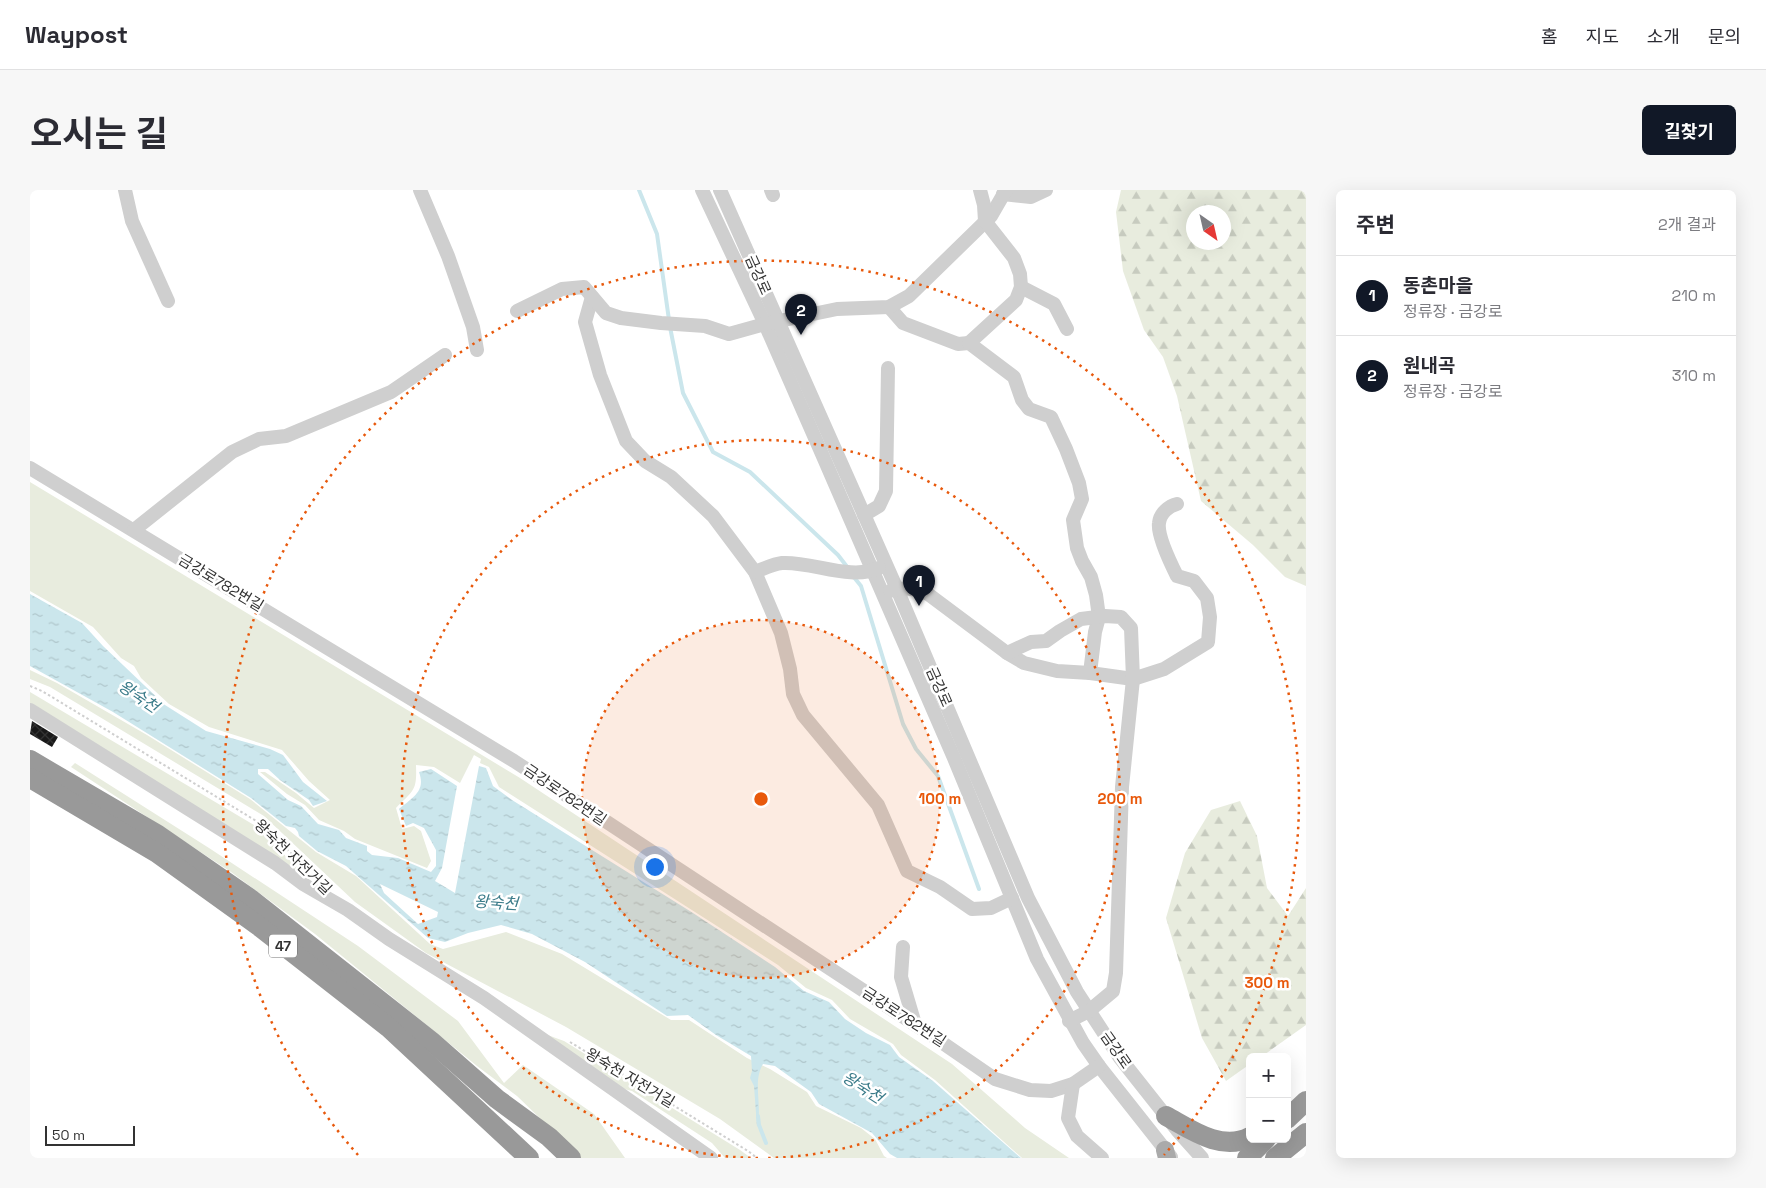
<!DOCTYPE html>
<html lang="ko">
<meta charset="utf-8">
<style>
:root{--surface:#fff;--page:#f7f7f7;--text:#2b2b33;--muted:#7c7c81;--line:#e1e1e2;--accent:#111827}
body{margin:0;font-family:"Space Grotesk","Noto Sans KR",sans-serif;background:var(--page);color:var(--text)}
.controls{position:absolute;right:15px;bottom:15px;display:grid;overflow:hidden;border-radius:8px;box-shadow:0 5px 20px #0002}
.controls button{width:45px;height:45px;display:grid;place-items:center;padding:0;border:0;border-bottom:1px solid var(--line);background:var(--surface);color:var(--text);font:25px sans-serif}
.compass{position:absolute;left:1156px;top:15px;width:45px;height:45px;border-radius:50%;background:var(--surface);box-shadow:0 5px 20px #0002;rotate:146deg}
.scale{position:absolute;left:15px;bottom:12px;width:90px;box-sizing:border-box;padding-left:5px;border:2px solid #323232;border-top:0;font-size:14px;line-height:18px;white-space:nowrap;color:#323232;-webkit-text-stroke:4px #fff;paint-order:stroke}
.you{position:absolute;left:624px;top:676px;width:18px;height:18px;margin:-12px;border:4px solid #fff;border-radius:50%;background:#1a73e8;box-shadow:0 0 0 8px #1a73e833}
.badge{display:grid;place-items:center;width:32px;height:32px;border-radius:50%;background:var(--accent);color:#fff;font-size:16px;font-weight:700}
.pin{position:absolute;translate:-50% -41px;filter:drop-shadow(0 1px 2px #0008)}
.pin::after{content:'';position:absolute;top:26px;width:18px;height:15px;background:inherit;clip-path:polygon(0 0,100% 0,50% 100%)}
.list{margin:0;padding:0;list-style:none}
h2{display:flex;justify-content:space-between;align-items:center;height:65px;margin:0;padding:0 20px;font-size:21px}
h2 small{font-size:16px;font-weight:400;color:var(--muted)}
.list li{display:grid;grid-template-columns:32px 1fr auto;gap:15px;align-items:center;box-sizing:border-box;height:80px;padding:0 20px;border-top:1px solid var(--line)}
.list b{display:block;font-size:19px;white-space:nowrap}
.list p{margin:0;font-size:16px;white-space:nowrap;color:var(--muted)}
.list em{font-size:16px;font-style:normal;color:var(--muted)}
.map{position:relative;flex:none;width:1276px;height:968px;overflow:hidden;border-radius:8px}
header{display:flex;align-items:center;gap:30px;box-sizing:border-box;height:70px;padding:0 25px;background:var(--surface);border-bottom:1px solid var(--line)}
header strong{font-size:24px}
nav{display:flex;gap:28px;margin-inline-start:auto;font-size:18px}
.intro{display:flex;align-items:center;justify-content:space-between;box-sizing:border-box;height:120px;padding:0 30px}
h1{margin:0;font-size:35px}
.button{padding:12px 22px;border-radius:8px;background:var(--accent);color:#fff;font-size:18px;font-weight:700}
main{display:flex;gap:30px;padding:0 30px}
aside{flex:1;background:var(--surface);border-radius:8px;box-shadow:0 5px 20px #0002}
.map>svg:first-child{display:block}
.green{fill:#e8ecde}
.forest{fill:url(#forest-firs);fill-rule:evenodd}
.water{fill:url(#water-ripples);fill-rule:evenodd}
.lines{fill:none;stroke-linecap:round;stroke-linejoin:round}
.stream{stroke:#cbe6ec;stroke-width:4}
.building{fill:url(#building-cross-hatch)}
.path{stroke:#cfcfcf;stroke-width:2;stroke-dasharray:2.5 2.5;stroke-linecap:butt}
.minor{stroke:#cfcfcf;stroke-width:14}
.major{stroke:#aaa;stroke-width:18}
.highway{stroke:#999;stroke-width:20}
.ring{fill:none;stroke:#e8590c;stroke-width:2.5;stroke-dasharray:2.5 5}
.labels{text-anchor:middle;stroke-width:5;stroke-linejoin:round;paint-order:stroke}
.shield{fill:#fff;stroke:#707070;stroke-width:1}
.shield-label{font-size:14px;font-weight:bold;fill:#323232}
.street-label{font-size:15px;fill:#323232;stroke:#fff}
.water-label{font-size:16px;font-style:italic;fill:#3a7b89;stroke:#fff}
.centre{fill:#e8590c;stroke:#fff;stroke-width:2.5}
.ring-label{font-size:15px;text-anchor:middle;font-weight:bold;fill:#e8590c;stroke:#fff;stroke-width:5;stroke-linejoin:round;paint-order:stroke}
</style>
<header>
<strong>Waypost</strong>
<nav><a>홈</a><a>지도</a><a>소개</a><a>문의</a></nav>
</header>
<div class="intro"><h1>오시는 길</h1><a class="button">길찾기</a></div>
<main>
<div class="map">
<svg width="1276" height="968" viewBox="0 0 1276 968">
<defs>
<pattern id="forest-firs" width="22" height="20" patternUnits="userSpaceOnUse" patternTransform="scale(1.25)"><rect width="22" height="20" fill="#e8ecde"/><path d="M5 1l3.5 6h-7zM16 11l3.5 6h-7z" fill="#c7cbbf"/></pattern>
<pattern id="water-ripples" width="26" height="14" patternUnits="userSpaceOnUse" patternTransform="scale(1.25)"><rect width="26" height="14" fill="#cbe6ec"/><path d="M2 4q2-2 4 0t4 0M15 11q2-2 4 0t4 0" fill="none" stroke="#afc6cb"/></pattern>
<pattern id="building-cross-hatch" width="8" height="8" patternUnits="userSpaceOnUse" patternTransform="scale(1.25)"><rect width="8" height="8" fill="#191919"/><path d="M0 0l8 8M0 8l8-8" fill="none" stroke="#323232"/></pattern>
</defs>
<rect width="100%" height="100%" fill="#fff"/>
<g class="green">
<path d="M0 292 490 588 922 874 995 938 1039 968H992L905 890 871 865 863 854 820 829 802 810 776 798 748 775 469 597 459 577 450 573 451 569 444 565 430 593 404 577 386 575C387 601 384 600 366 618L372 639 384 636 391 641 401 671 397 678 325 649 314 641 289 630 275 615 257 604 230 582H235L266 603 284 618 300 610 279 591 252 560 179 537 139 514 111 488 104 476 91 468 63 437 0 401Z"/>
<polygon points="0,480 27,493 117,545 220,609 286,662 326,686 400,754 413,759 476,742 532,764 641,830 659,830 717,868 740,879 777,902 786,916 831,938 845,949 854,966 857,968 744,968 690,929 536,837 396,763 325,712 234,626 20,497 0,489"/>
<polygon points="0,502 224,635 285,695 0,516"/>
<polygon points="45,573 179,658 328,756 428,831 474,893 493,875 564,924 595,968 551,968 487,906 447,876 285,744 201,682 41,577"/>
<polygon points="515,844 534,851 710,960 721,968 695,968 682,953 602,901 594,899"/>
</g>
<g class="forest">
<path d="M1091 0H1276V396L1255 387 1223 355 1171 311 1147 206 1133 167 1114 140 1093 81 1086 22ZM1164 22H1194V52H1164Z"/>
<polygon points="1210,611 1227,646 1237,698 1258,726 1276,698 1276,835 1231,867 1220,867 1220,874 1196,891 1172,848 1136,728 1155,663 1181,620"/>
</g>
<path class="water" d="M0 404 52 433 73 456 135 515 176 541 240 559 253 565 273 592 297 611 283 616 279 610 250 590 238 579H228V584L258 610 271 616 288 634 309 640 316 648 337 656V661L342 665 368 668 401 682 406 676V660L394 638 383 633 376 636 369 619C383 607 396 601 389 582L401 579 427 596 412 678 405 691 425 703 449 576 456 578 463 596 482 610 663 723 745 777 774 801 799 812 815 829 836 843 860 855 869 867 903 891 991 968H867L860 964 842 943 789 914 781 902 745 876 733 874C722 892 733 916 727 937L724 896 720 888 722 881 721 866 686 845 658 825 637 826 555 772 502 744 471 735 438 743 415 752 398 748 316 676 287 661 269 646 268 642 265 638 256 636 221 608 83 522 0 476ZM350 694 408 722 407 727 388 734 354 703Z"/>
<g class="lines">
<g class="stream">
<polyline points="609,0 627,44 639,130"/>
<polyline points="640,137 653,203 683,262 720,282 808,365 818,378"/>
<polyline points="823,386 831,396 873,534 886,559 908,586 949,699"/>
<polyline points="728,926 729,935 736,953"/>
</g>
</g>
<polygon class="building" points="2,531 28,547 22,557 0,544"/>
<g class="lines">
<g class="path">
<polyline points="0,496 12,501 228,632 282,683"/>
<polyline points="540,852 718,961 727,968"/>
</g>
<g class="minor">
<polyline points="95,0 102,31 138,111"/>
<polyline points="390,0 418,66 443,137 447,160"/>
<polyline points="672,0 735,134 792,264 924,568 1007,769 1053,853 1069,876 1141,967"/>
<polyline points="690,0 867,399 998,708 1047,802 1090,868 1147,940 1172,968"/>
<polyline points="741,0 743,5"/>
<polyline points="973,4 1001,7 1016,0"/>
<polyline points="991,97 1024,114 1037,139"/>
<polyline points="562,107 555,132 570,185 596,251 615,271 641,287 683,326 725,382 751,443 760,479 763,504 773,525 848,615 877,681 910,697 942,719 961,718 982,708"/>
<polyline points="859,117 873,133 928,154 939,153 984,187 992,210 999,219 1021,227 1036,259 1049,293 1052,309 1043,330 1047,358 1052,371 1061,387 1066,405 1069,427 1065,442 1060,483"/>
<polyline points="487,121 532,99 554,97 576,123 591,128 631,133 675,136 699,144 735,134 807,119 859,117 879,106 961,26 976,0"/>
<polyline points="939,153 986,110 991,97 990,84 984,68 955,31 954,15 950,0"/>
<polyline points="0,278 484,571 901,845 965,889 1000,900 1021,901 1043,894 1069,876"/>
<polyline points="834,325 849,316 856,301 858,178"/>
<polyline points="104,340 202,262 229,249 256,246 361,202 415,165"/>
<path d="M725 382C733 379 743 374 752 373 782 371 820 391 849 378"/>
<path d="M860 401C874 396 885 399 898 404L977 463 994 473 1027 481 1060 483 1103 489 1134 479 1178 452 1180 427 1177 408 1164 391 1147 386C1141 374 1127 346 1129 333 1130 323 1139 316 1147 314"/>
<polyline points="977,463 1001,452 1016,451 1030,441 1051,429 1075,426 1091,427 1101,438 1103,489 1092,597 1086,783 1083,801 1059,821 1039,831"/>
<polyline points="0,520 245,673 273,694 318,720 359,749 454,808 681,968"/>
<polyline points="873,757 871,787 885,834"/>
<polyline points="1043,894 1038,928 1047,946 1072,968"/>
</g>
<polyline class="major" points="1135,960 1137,968"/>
<g class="highway">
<polyline points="0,570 128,645 222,710 401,851 467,909 519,947 541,968"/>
<polyline points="0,588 127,663 230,737 358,837 499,968"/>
<path d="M1136 926C1160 939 1191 962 1220 947"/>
<polyline points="1257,929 1276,911"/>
<polyline points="1217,968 1236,949"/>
<polyline points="1245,968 1276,943"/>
</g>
</g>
<circle cx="731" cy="609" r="179" fill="#e8590c" fill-opacity=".12"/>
<g class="ring">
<circle cx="731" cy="609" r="179"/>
<path d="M728 968A359 359 0 1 1 734 968"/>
<path d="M328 965A538 538 0 1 1 1134 965"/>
</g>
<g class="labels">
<rect class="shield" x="239" y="744.5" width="28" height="23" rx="4"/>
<g class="shield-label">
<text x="253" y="761">47</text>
</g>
<g class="street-label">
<text transform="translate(728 85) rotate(66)" y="5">금강로</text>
<text transform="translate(191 393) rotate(31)" y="5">금강로782번길</text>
<text transform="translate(909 497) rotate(66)" y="5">금강로</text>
<text transform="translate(535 605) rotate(34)" y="5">금강로782번길</text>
<text transform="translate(263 667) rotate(44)" y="5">왕숙천 자전거길</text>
<text transform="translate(874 827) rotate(33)" y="5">금강로782번길</text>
<text transform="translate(1086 860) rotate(55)" y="5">금강로</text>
<text transform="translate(600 888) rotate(31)" y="5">왕숙천 자전거길</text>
</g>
<g class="water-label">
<text transform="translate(109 506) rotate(34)" y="6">왕숙천</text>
<text transform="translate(466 712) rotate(4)" y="6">왕숙천</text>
<text transform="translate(833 897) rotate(33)" y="6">왕숙천</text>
</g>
</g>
<circle cx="731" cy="609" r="8" class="centre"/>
<g class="ring-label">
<text x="910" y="614">100 m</text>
<text x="1090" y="614">200 m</text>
<text x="1237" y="798">300 m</text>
</g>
</svg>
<div class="controls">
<button>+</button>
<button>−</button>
</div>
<svg class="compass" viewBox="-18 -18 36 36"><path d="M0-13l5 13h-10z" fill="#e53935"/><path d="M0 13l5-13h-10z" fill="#7c7c81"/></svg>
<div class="scale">50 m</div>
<div class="you"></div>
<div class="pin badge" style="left:889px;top:416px">1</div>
<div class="pin badge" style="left:771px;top:145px">2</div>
</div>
<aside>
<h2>주변<small>2개 결과</small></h2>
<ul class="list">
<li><span class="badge">1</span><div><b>동촌마을</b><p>정류장 · 금강로</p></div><em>210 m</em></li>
<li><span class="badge">2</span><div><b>원내곡</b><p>정류장 · 금강로</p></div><em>310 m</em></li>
</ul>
</aside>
</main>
